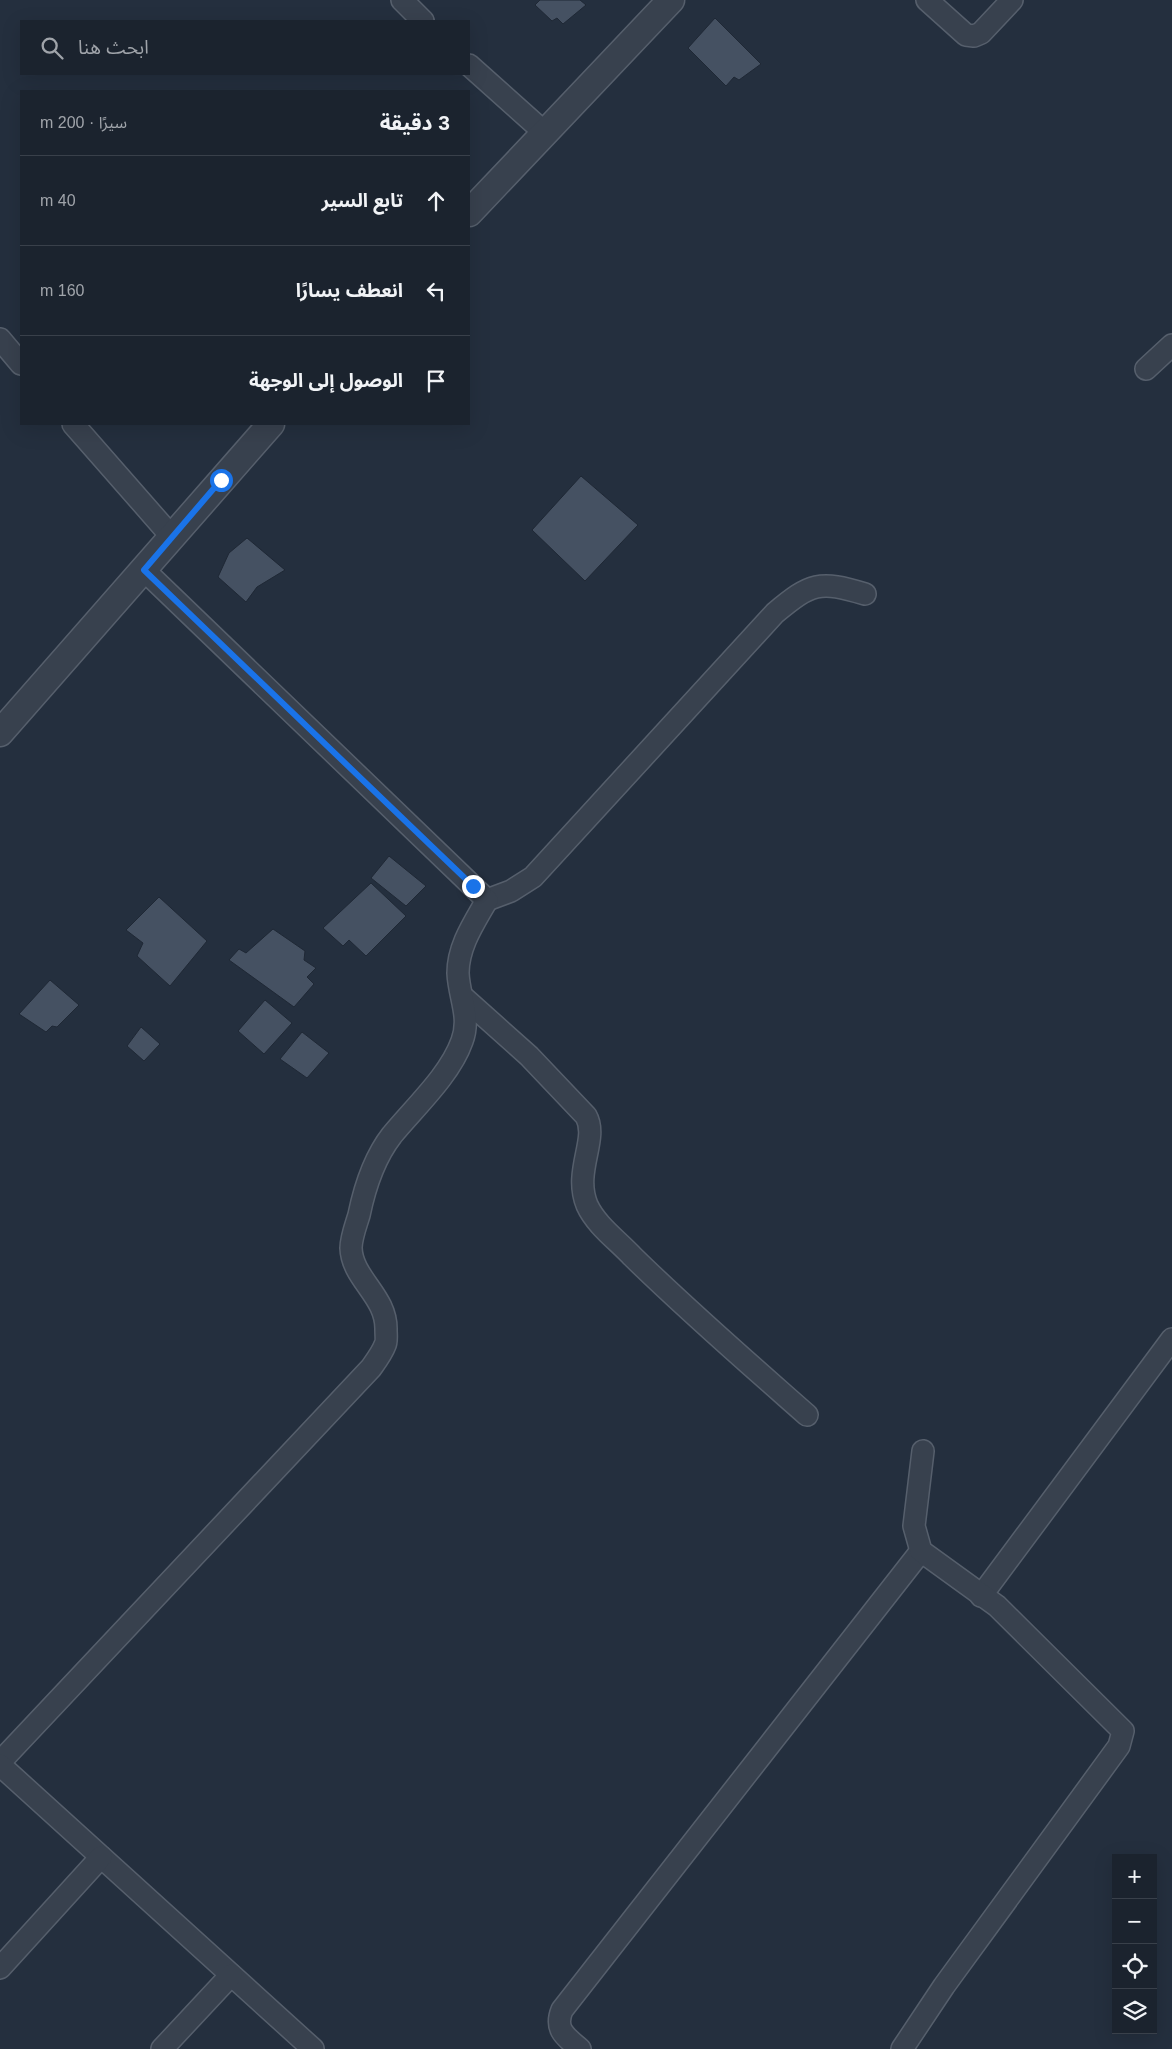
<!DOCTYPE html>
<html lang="ar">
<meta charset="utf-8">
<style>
:root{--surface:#1b232e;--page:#242b36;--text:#f1f3f6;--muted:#a0a4aa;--line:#39404a}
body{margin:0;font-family:Helvetica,"Noto Sans Arabic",sans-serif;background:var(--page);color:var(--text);direction:rtl}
.controls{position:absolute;right:15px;bottom:15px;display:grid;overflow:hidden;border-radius:0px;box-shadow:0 5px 20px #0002}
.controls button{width:45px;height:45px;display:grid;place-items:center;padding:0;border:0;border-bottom:1px solid var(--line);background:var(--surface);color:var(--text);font:25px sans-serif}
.stop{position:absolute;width:15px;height:15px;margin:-11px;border:4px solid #1a73e8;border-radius:50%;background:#fff}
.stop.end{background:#1a73e8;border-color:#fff;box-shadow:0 1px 5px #0008}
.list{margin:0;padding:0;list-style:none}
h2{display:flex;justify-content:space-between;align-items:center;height:65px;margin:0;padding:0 20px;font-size:21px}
h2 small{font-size:16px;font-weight:400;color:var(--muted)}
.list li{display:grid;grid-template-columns:32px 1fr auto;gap:15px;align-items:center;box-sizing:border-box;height:90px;padding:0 20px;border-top:1px solid var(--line)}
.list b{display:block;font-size:19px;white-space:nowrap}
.list em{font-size:16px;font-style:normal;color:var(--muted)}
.icon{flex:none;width:28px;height:28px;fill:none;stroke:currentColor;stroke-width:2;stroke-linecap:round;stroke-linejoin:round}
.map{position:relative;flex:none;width:1172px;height:2049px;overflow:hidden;direction:ltr}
.search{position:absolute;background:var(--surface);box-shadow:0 5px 20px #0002;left:20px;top:20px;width:450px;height:55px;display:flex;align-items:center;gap:12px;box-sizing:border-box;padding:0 18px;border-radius:0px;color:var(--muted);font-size:19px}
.panel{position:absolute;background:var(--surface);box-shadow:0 5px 20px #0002;left:20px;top:90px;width:450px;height:335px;border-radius:0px;direction:rtl}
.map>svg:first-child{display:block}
.building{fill:#455162;stroke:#1f2835}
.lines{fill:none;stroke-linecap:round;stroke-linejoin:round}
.minor-casing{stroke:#565f6c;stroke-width:24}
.tertiary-casing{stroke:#565f6c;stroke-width:29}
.minor{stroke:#38414e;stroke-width:21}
.tertiary{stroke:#38414e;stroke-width:26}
.route{stroke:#1a73e8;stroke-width:6}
</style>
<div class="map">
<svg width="1172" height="2049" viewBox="0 0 1172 2049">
<rect width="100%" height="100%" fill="#242f3e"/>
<g class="building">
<polygon points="540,0 580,0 586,5 563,24 557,18 552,21 535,5"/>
<polygon points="715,18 761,64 739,80 734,77 726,86 688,48"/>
<polygon points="581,476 638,525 585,581 532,530"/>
<polygon points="247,538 285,570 257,587 246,602 218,577 229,553"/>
<polygon points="389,856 426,886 406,906 371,878"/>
<polygon points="371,883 406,916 366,956 349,940 343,946 323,928"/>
<polygon points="159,897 207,941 170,986 137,956 143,943 126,930"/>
<polygon points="273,929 305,951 304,960 316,968 307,977 314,984 294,1007 229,960 239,949 246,953"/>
<polygon points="50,980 79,1005 57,1027 52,1026 46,1032 19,1014"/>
<polygon points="265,1000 292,1023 264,1054 238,1031"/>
<polygon points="141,1027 160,1044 144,1061 127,1046"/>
<polygon points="302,1032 329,1053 307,1078 280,1059"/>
</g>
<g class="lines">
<g class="minor-casing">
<g id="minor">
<polyline points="402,0 423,21"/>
<polyline points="927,0 966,35 974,36 981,33 1012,0"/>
<polyline points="469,65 545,133"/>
<polyline points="0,339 21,364"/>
<polyline points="1146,369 1172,345"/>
<polyline points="73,424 172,537"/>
<path d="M144 570 487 900 511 891 533 877 775 613C811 583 819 580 865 594"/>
<path d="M463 997 529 1056 586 1116C599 1139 573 1171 587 1205 596 1225 617 1240 632 1256 688 1311 748 1363 807 1415"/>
<polyline points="981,1596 1172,1339"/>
<path d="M0 1762 371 1368C376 1361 382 1353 385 1345 387 1341 386 1335 386 1330 387 1296 352 1279 351 1248 351 1238 356 1225 359 1215 365 1186 374 1158 392 1135 415 1107 450 1075 462 1041 471 1017 459 997 458 973 458 946 474 923 487 900"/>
<polyline points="0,1765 313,2049"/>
<polyline points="0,1968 101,1857"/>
<polyline points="162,2049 231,1975"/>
<path d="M580 2049C566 2037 554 2030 562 2010L921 1551"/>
<polyline points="902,2049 944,1986 1119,1746 1123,1731 997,1606 921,1551 914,1526 923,1451"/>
</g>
</g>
<g class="tertiary-casing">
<g id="tertiary">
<polyline points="469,213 671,0"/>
<polyline points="0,733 271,424"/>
</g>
</g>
<use href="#minor" class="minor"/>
<use href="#tertiary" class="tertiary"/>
</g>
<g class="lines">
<polyline class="route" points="221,480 144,570 473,886"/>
</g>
</svg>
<div class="controls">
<button>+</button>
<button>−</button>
<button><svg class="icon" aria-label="locate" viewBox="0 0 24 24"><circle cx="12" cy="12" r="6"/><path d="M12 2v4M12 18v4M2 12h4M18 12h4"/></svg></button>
<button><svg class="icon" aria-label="layers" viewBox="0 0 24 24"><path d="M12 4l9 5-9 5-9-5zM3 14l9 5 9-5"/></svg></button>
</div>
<div class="stop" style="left:221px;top:480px"></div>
<div class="stop end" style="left:473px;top:886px"></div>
<div class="search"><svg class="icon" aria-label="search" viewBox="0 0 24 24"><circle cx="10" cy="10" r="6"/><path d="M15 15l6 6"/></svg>ابحث هنا</div>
<section class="panel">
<h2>3 دقيقة<small>سيرًا · 200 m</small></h2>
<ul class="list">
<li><svg class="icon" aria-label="ahead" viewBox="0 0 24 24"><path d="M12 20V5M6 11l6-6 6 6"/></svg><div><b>تابع السير</b></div><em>40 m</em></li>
<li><svg class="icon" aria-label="left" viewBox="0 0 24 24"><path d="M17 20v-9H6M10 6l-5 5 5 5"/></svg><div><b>انعطف يسارًا</b></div><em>160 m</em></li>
<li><svg class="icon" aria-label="arrive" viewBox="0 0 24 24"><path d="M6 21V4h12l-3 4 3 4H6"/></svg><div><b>الوصول إلى الوجهة</b></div></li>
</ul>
</section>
</div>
